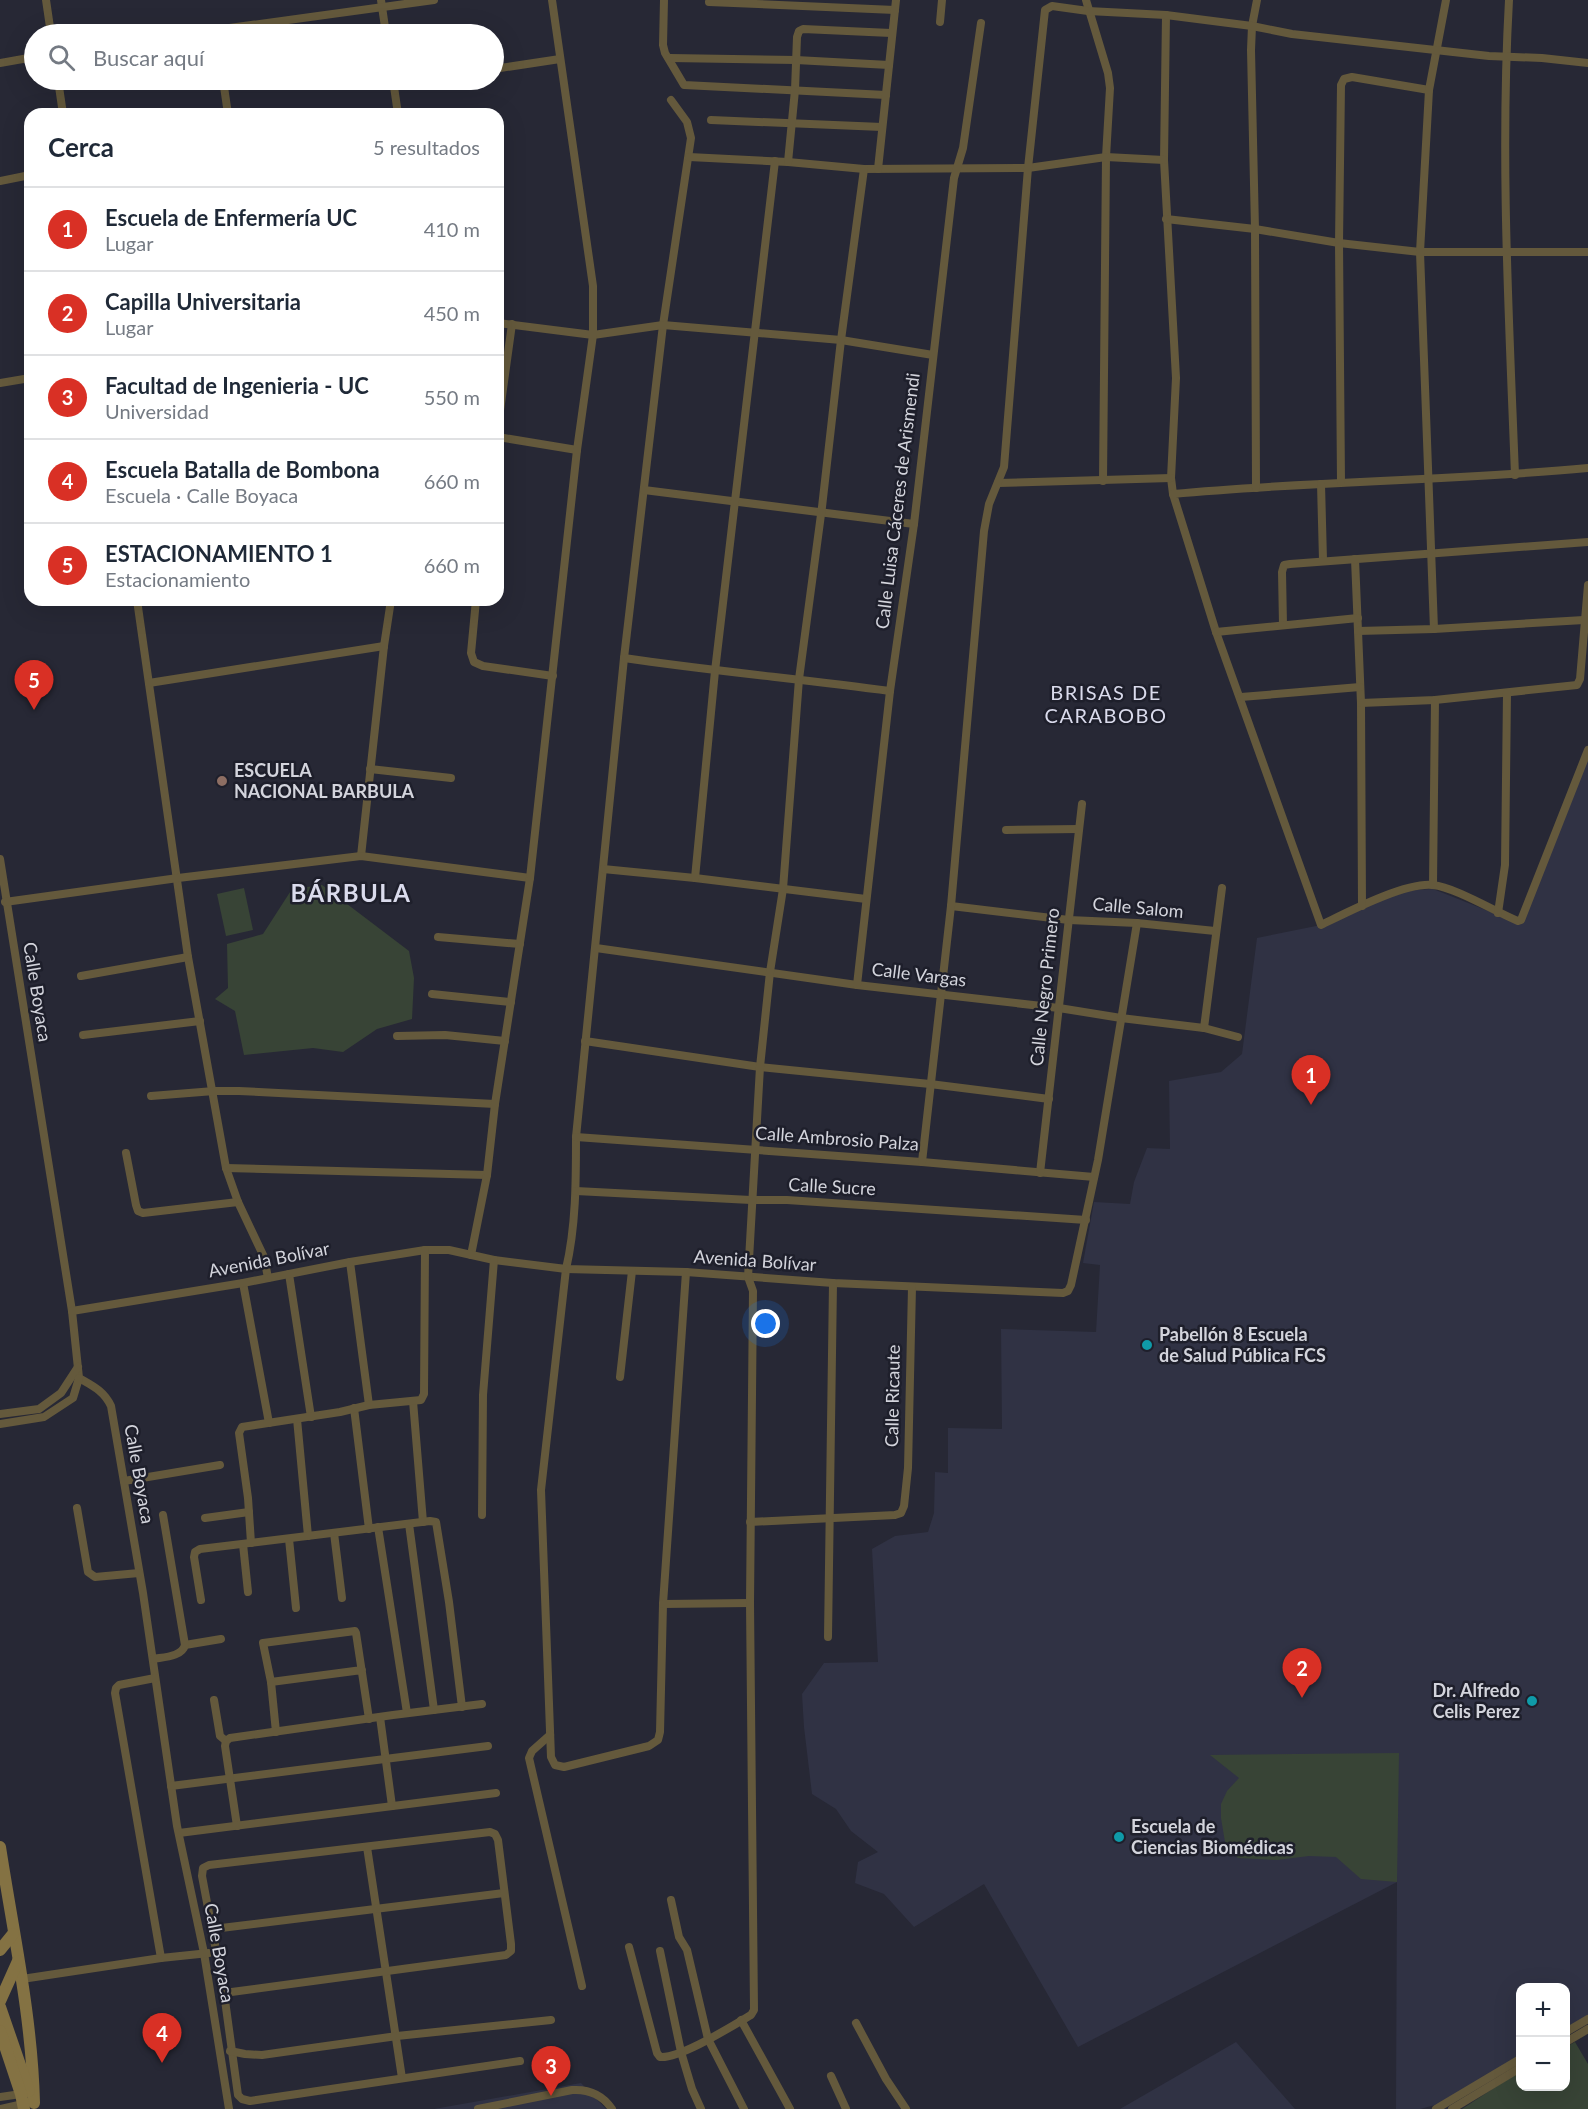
<!DOCTYPE html>
<html lang="es">
<meta charset="utf-8">
<style>
:root{--surface:#fff;--page:#f2f2f3;--text:#1f2937;--muted:#747a83;--line:#e0e1e3;--accent:#d93025}
body{margin:0;font-family:Lato,sans-serif;background:var(--page);color:var(--text)}
.controls{position:absolute;right:18px;bottom:18px;display:grid;overflow:hidden;border-radius:12px;box-shadow:0 6px 24px #0002}
.controls button{width:54px;height:54px;display:grid;place-items:center;padding:0;border:0;border-bottom:2px solid var(--line);background:var(--surface);color:var(--text);font:30px sans-serif}
.you{position:absolute;left:766px;top:1324px;width:21px;height:21px;margin:-15px;border:4px solid #fff;border-radius:50%;background:#1a73e8;box-shadow:0 0 0 9px #1a73e833}
.badge{display:grid;place-items:center;width:39px;height:39px;border-radius:50%;background:var(--accent);color:#fff;font-size:20px;font-weight:700}
.pin{position:absolute;translate:-50% -50px;filter:drop-shadow(0 2px 3px #0008)}
.pin::after{content:'';position:absolute;top:32px;width:21px;height:18px;background:inherit;clip-path:polygon(0 0,100% 0,50% 100%)}
.list{margin:0;padding:0;list-style:none}
h2{display:flex;justify-content:space-between;align-items:center;height:78px;margin:0;padding:0 24px;font-size:26px}
h2 small{font-size:20px;font-weight:400;color:var(--muted)}
.list li{display:grid;grid-template-columns:39px 1fr auto;gap:18px;align-items:center;box-sizing:border-box;height:84px;padding:0 24px;border-top:2px solid var(--line)}
.list b{display:block;font-size:22px;white-space:nowrap}
.list p{margin:0;font-size:20px;white-space:nowrap;color:var(--muted)}
.list em{font-size:20px;font-style:normal;color:var(--muted)}
.icon{flex:none;width:33px;height:33px;fill:none;stroke:currentColor;stroke-width:2;stroke-linecap:round;stroke-linejoin:round}
.map{position:relative;flex:none;width:1588px;height:2109px;overflow:hidden}
.search{position:absolute;background:var(--surface);box-shadow:0 6px 24px #0002;left:24px;top:24px;width:480px;height:66px;display:flex;align-items:center;gap:15px;box-sizing:border-box;padding:0 21px;border-radius:33px;color:var(--muted);font-size:22px}
.panel{position:absolute;background:var(--surface);box-shadow:0 6px 24px #0002;left:24px;top:108px;width:480px;height:498px;border-radius:18px}
.map>svg:first-child{display:block}
.built{fill:#303244}
.green{fill:#384436}
.lines{fill:none;stroke-linecap:round;stroke-linejoin:round}
.street{stroke:#64593c;stroke-width:8}
.secondary{stroke:#847243;stroke-width:12}
.education-dot{fill:#8d6e63;stroke:#1e1f2b;stroke-width:2}
.culture-dot{fill:#0f9aa8;stroke:#1e1f2b;stroke-width:2}
.labels{text-anchor:middle;stroke-width:5;stroke-linejoin:round;paint-order:stroke}
.street-label{font-size:18px;fill:#d3d4dc;stroke:#1e1f2b}
.poi-label{font-size:18px;font-weight:bold;fill:#d3d4dc;stroke:#1e1f2b;text-anchor:start}
.neighbourhood-label{font-size:20px;letter-spacing:1.5px;fill:#dadbec;stroke:#1e1f2b}
.district-label{font-size:24px;font-weight:bold;letter-spacing:1.5px;fill:#dadbec;stroke:#1e1f2b}
</style>
<div class="map">
<svg width="1588" height="2109" viewBox="0 0 1588 2109">
<rect width="100%" height="100%" fill="#272835"/>
<g class="built">
<polygon points="1588,750 1588,2019 1566,2032 1566,1988 1520,1988 1520,2059 1450,2101 1420,2109 1396,2109 1397,1882 1078,2047 984,1884 914,1927 884,1894 855,1883 858,1862 878,1852 851,1831 836,1809 812,1794 804,1727 802,1694 824,1663 878,1662 872,1549 895,1536 928,1532 934,1513 935,1472 948,1473 948,1428 1002,1429 1001,1329 1096,1332 1100,1265 1083,1263 1094,1202 1130,1204 1134,1182 1147,1148 1170,1149 1169,1081 1221,1072 1242,1054 1257,938 1321,925 1398,891 1433,889 1521,924"/>
<polygon points="1236,2042 1295,2109 1120,2109"/>
<polygon points="581,2083 606,2109 434,2109"/>
</g>
<g class="green">
<polygon points="322,885 409,951 414,978 412,1019 377,1029 343,1052 313,1048 244,1055 235,1011 215,999 228,988 227,944 263,934 292,889"/>
<polygon points="244,888 253,930 226,936 217,894"/>
<polygon points="1399,1753 1397,1882 1361,1879 1336,1857 1309,1856 1277,1860 1238,1858 1226,1848 1221,1818 1221,1804 1227,1791 1239,1778 1210,1755"/>
<polygon points="1575,2042 1588,2064 1588,2109 1462,2109 1520,2071 1520,2086 1566,2086 1566,2047"/>
</g>
<g class="lines">
<g class="street">
<polyline points="46,0 51,34"/>
<polyline points="381,0 386,34"/>
<polyline points="664,0 663,45 665,53 684,85 886,95"/>
<polyline points="1086,0 1108,73 1110,88 1106,157 1103,481"/>
<path d="M1509 0C1500 158 1509 317 1515 475"/>
<polyline points="709,2 895,10"/>
<polyline points="1166,15 1164,160 1176,378 1171,478 1173,494"/>
<polyline points="940,22 942,0"/>
<polyline points="186,34 434,0"/>
<polyline points="670,58 796,60 889,65"/>
<polyline points="0,63 34,57"/>
<polyline points="494,69 560,59"/>
<polyline points="58,80 63,114"/>
<polyline points="223,80 228,114"/>
<polyline points="393,80 398,114"/>
<path d="M671 100 687 122 691 138 663 325 624 658 576 1137C576 1181 576 1226 566 1269L541 1490 551 1757 555 1765 564 1767 649 1746 658 1740 660 1732 663 1604 686 1272"/>
<polyline points="711,120 882,127"/>
<polyline points="689,157 788,162 864,169 1028,168 1106,157 1164,160"/>
<polyline points="788,162 795,90 797,37 799,31 803,29 891,33"/>
<polyline points="878,169 896,0"/>
<polyline points="0,181 30,175"/>
<polyline points="1166,219 1255,229 1339,243 1420,252 1588,252"/>
<polyline points="498,323 593,335 663,325 841,340 933,355"/>
<polyline points="0,383 30,378"/>
<polyline points="498,425 512,324"/>
<polyline points="498,437 577,450"/>
<path d="M1588 468C1450 481 1311 481 1173 494L1216 632 1321 925C1348 912 1405 882 1433 885 1454 887 1496 912 1518 921L1521 920 1588 750"/>
<polyline points="1341,482 1339,243 1341,85 1344,79 1352,77 1429,90"/>
<polyline points="998,483 1171,478"/>
<polyline points="1321,484 1323,560"/>
<polyline points="1256,488 1255,229 1251,50 1252,26 1257,0"/>
<polyline points="644,490 914,524"/>
<polyline points="1355,559 1361,703 1362,906"/>
<polyline points="137,600 188,957 226,1168 238,1202 264,1257 268,1278"/>
<polyline points="476,600 471,653 474,662 483,666 553,676"/>
<polyline points="1283,625 1282,572 1284,565 1290,564 1588,542"/>
<polyline points="1434,629 1420,252 1429,90 1446,0"/>
<polyline points="1358,631 1434,629 1584,620"/>
<polyline points="1216,632 1358,618"/>
<path d="M624 658C712 671 801 679 890 691"/>
<polyline points="149,683 384,646"/>
<polyline points="1241,697 1360,687"/>
<polyline points="1361,703 1435,700 1577,685 1580,679 1588,585"/>
<polyline points="370,769 451,778"/>
<polyline points="1006,830 1079,829"/>
<polyline points="361,856 384,646 391,600"/>
<path d="M0 859 72 1311 79 1378C93 1386 104 1391 111 1406L143 1593 177 1826 204 1953 229 2109"/>
<polyline points="603,869 695,878 866,899"/>
<polyline points="695,878 715,671 775,161"/>
<polyline points="1433,885 1435,700"/>
<polyline points="5,902 178,878 361,856 530,878"/>
<polyline points="951,906 1069,920 1137,923 1215,931"/>
<polyline points="1498,913 1505,865 1507,693"/>
<polyline points="438,937 520,944"/>
<polyline points="596,948 857,985 1059,1008 1121,1018 1204,1028 1238,1037"/>
<polyline points="81,976 188,957"/>
<polyline points="857,985 890,691 914,524 954,178 963,148 981,23"/>
<polyline points="432,994 511,1002"/>
<polyline points="1204,1028 1222,888"/>
<polyline points="83,1035 200,1021"/>
<polyline points="397,1036 445,1035 505,1041"/>
<polyline points="585,1041 760,1067 930,1084 1049,1099"/>
<polyline points="151,1096 214,1091 239,1091 495,1104"/>
<polyline points="576,1137 922,1162 1094,1177"/>
<polyline points="126,1153 136,1205 138,1211 143,1213 238,1202"/>
<polyline points="922,1162 951,906 984,531 989,504 1004,467 1028,168 1045,10 1052,6 1088,11 1166,15 1252,26 1292,34 1489,56 1542,58 1588,63"/>
<polyline points="226,1168 487,1175"/>
<polyline points="1040,1173 1082,804"/>
<polyline points="576,1191 751,1200 787,1200 1086,1220"/>
<polyline points="471,1255 487,1175 495,1104 530,878 577,450 593,335 593,286 552,0"/>
<polyline points="350,1262 369,1405"/>
<polyline points="289,1274 311,1417"/>
<polyline points="243,1283 269,1423"/>
<polyline points="72,1311 243,1283 350,1262 425,1250 449,1250 494,1260 566,1269 686,1272 833,1283 1063,1293 1068,1291 1071,1285 1098,1160 1137,923"/>
<polyline points="620,1377 632,1271"/>
<polyline points="413,1401 423,1522"/>
<polyline points="354,1408 369,1529"/>
<polyline points="0,1414 39,1409 61,1393 78,1367"/>
<polyline points="297,1419 308,1536"/>
<polyline points="0,1424 44,1417 73,1398 79,1378"/>
<polyline points="124,1481 220,1465"/>
<polyline points="77,1508 88,1572 95,1577 139,1573"/>
<polyline points="482,1515 483,1395 494,1260"/>
<polyline points="205,1518 249,1512"/>
<polyline points="750,1522 895,1515 901,1513 904,1506 908,1468 912,1287"/>
<polyline points="409,1524 434,1710"/>
<polyline points="378,1527 407,1713"/>
<polyline points="334,1533 342,1598"/>
<polyline points="289,1539 296,1608"/>
<polyline points="251,1543 248,1498 239,1433 242,1427 340,1412 369,1405 421,1400 424,1394 425,1250"/>
<polyline points="243,1544 248,1592"/>
<polyline points="201,1600 194,1557 195,1552 200,1549 430,1521 436,1522 449,1602 462,1707"/>
<polyline points="663,1604 750,1603"/>
<polyline points="828,1637 833,1283"/>
<polyline points="185,1645 221,1639"/>
<path d="M153 1659C163 1657 182 1657 185 1645L163 1515"/>
<polyline points="362,1670 271,1682 263,1643 355,1631 356,1633 369,1719"/>
<polyline points="155,1678 119,1685 116,1688 115,1693 161,1958"/>
<polyline points="271,1682 276,1732"/>
<polyline points="214,1700 220,1736 226,1741"/>
<polyline points="380,1717 392,1806"/>
<polyline points="550,1735 532,1751 529,1758 582,1986"/>
<polyline points="171,1786 488,1746"/>
<polyline points="237,1826 225,1746 226,1741 230,1738 393,1715 482,1704"/>
<polyline points="179,1833 496,1793"/>
<polyline points="367,1847 402,2078"/>
<polyline points="671,1900 679,1937 687,1950 708,2039 744,2109"/>
<polyline points="213,1929 504,1893"/>
<path d="M629 1947 657 2053 660 2057C680 2059 732 2026 751 2015L754 2010 750 1603 753 1291 748 1277 760 1067 770 972 783 889 799 679 822 507 841 340 864 169"/>
<polyline points="660,1951 681,2052 692,2089 701,2109"/>
<polyline points="22,1979 161,1958 209,1953"/>
<polyline points="224,1993 506,1955 511,1951 511,1944 498,1840 495,1834 490,1832 209,1865 203,1868 202,1876 224,1993 238,2095 242,2099 250,2101 520,2061"/>
<polyline points="741,2020 790,2109"/>
<polyline points="856,2023 886,2079 906,2109"/>
<polyline points="1566,2032 1588,2019"/>
<polyline points="1566,2042 1588,2029"/>
<polyline points="230,2051 245,2054 262,2055 397,2036 551,2020"/>
<polyline points="831,2076 846,2109"/>
<polyline points="0,2097 21,2094"/>
<polyline points="0,2109 23,2104"/>
<path d="M478 2109 572 2090C588 2089 602 2094 612 2109"/>
<polyline points="1436,2109 1520,2059"/>
<polyline points="1452,2109 1520,2068"/>
</g>
<g class="secondary">
<path d="M0 1847C13 1932 32 2017 34 2103"/>
<polyline points="0,1950 13,1934"/>
<polyline points="0,2001 18,1961"/>
<polyline points="0,2007 29,2091"/>
<polyline points="0,2031 21,2094 24,2109"/>
</g>
</g>
<circle class="education-dot" cx="222" cy="781" r="6"/>
<g class="culture-dot">
<circle cx="1147" cy="1345" r="6"/>
<circle cx="1532" cy="1701" r="6"/>
<circle cx="1119" cy="1837" r="6"/>
</g>
<g class="labels">
<g class="street-label">
<text transform="translate(898 501) rotate(-83)" y="6">Calle Luisa Cáceres de Arismendi</text>
<text transform="translate(1138 908) rotate(5)" y="6">Calle Salom</text>
<text transform="translate(919 975) rotate(7)" y="6">Calle Vargas</text>
<text transform="translate(1045 987) rotate(-84)" y="6">Calle Negro Primero</text>
<text transform="translate(37 992) rotate(81)" y="6">Calle Boyaca</text>
<text transform="translate(837 1139) rotate(4)" y="6">Calle Ambrosio Palza</text>
<text transform="translate(832 1187) rotate(3)" y="6">Calle Sucre</text>
<text transform="translate(269 1260) rotate(-11)" y="6">Avenida Bolívar</text>
<text transform="translate(755 1261) rotate(4)" y="6">Avenida Bolívar</text>
<text transform="translate(893 1396) rotate(-89)" y="6">Calle Ricaute</text>
<text transform="translate(139 1474) rotate(80)" y="6">Calle Boyaca</text>
<text transform="translate(219 1953) rotate(80)" y="6">Calle Boyaca</text>
</g>
<g class="poi-label">
<text x="234" y="777">ESCUELA<tspan x="234" dy="21">NACIONAL BARBULA</tspan></text>
<text x="1159" y="1341">Pabellón 8 Escuela<tspan x="1159" dy="21">de Salud Pública FCS</tspan></text>
<text x="1520" y="1697" text-anchor="end">Dr. Alfredo<tspan x="1520" dy="21">Celis Perez</tspan></text>
<text x="1131" y="1833">Escuela de<tspan x="1131" dy="21">Ciencias Biomédicas</tspan></text>
</g>
<g class="neighbourhood-label">
<text x="1106" y="700">BRISAS DE<tspan x="1106" dy="23">CARABOBO</tspan></text>
</g>
<g class="district-label">
<text x="351" y="902">BÁRBULA</text>
</g>
</g>
</svg>
<div class="controls">
<button>+</button>
<button>−</button>
</div>
<div class="you"></div>
<div class="pin badge" style="left:1311px;top:1105px">1</div>
<div class="pin badge" style="left:1302px;top:1698px">2</div>
<div class="pin badge" style="left:551px;top:2096px">3</div>
<div class="pin badge" style="left:162px;top:2063px">4</div>
<div class="pin badge" style="left:34px;top:710px">5</div>
<div class="search"><svg class="icon" aria-label="search" viewBox="0 0 24 24"><circle cx="10" cy="10" r="6"/><path d="M15 15l6 6"/></svg>Buscar aquí</div>
<section class="panel">
<h2>Cerca<small>5 resultados</small></h2>
<ul class="list">
<li><span class="badge">1</span><div><b>Escuela de Enfermería UC</b><p>Lugar</p></div><em>410 m</em></li>
<li><span class="badge">2</span><div><b>Capilla Universitaria</b><p>Lugar</p></div><em>450 m</em></li>
<li><span class="badge">3</span><div><b>Facultad de Ingenieria - UC</b><p>Universidad</p></div><em>550 m</em></li>
<li><span class="badge">4</span><div><b>Escuela Batalla de Bombona</b><p>Escuela · Calle Boyaca</p></div><em>660 m</em></li>
<li><span class="badge">5</span><div><b>ESTACIONAMIENTO 1</b><p>Estacionamiento</p></div><em>660 m</em></li>
</ul>
</section>
</div>
